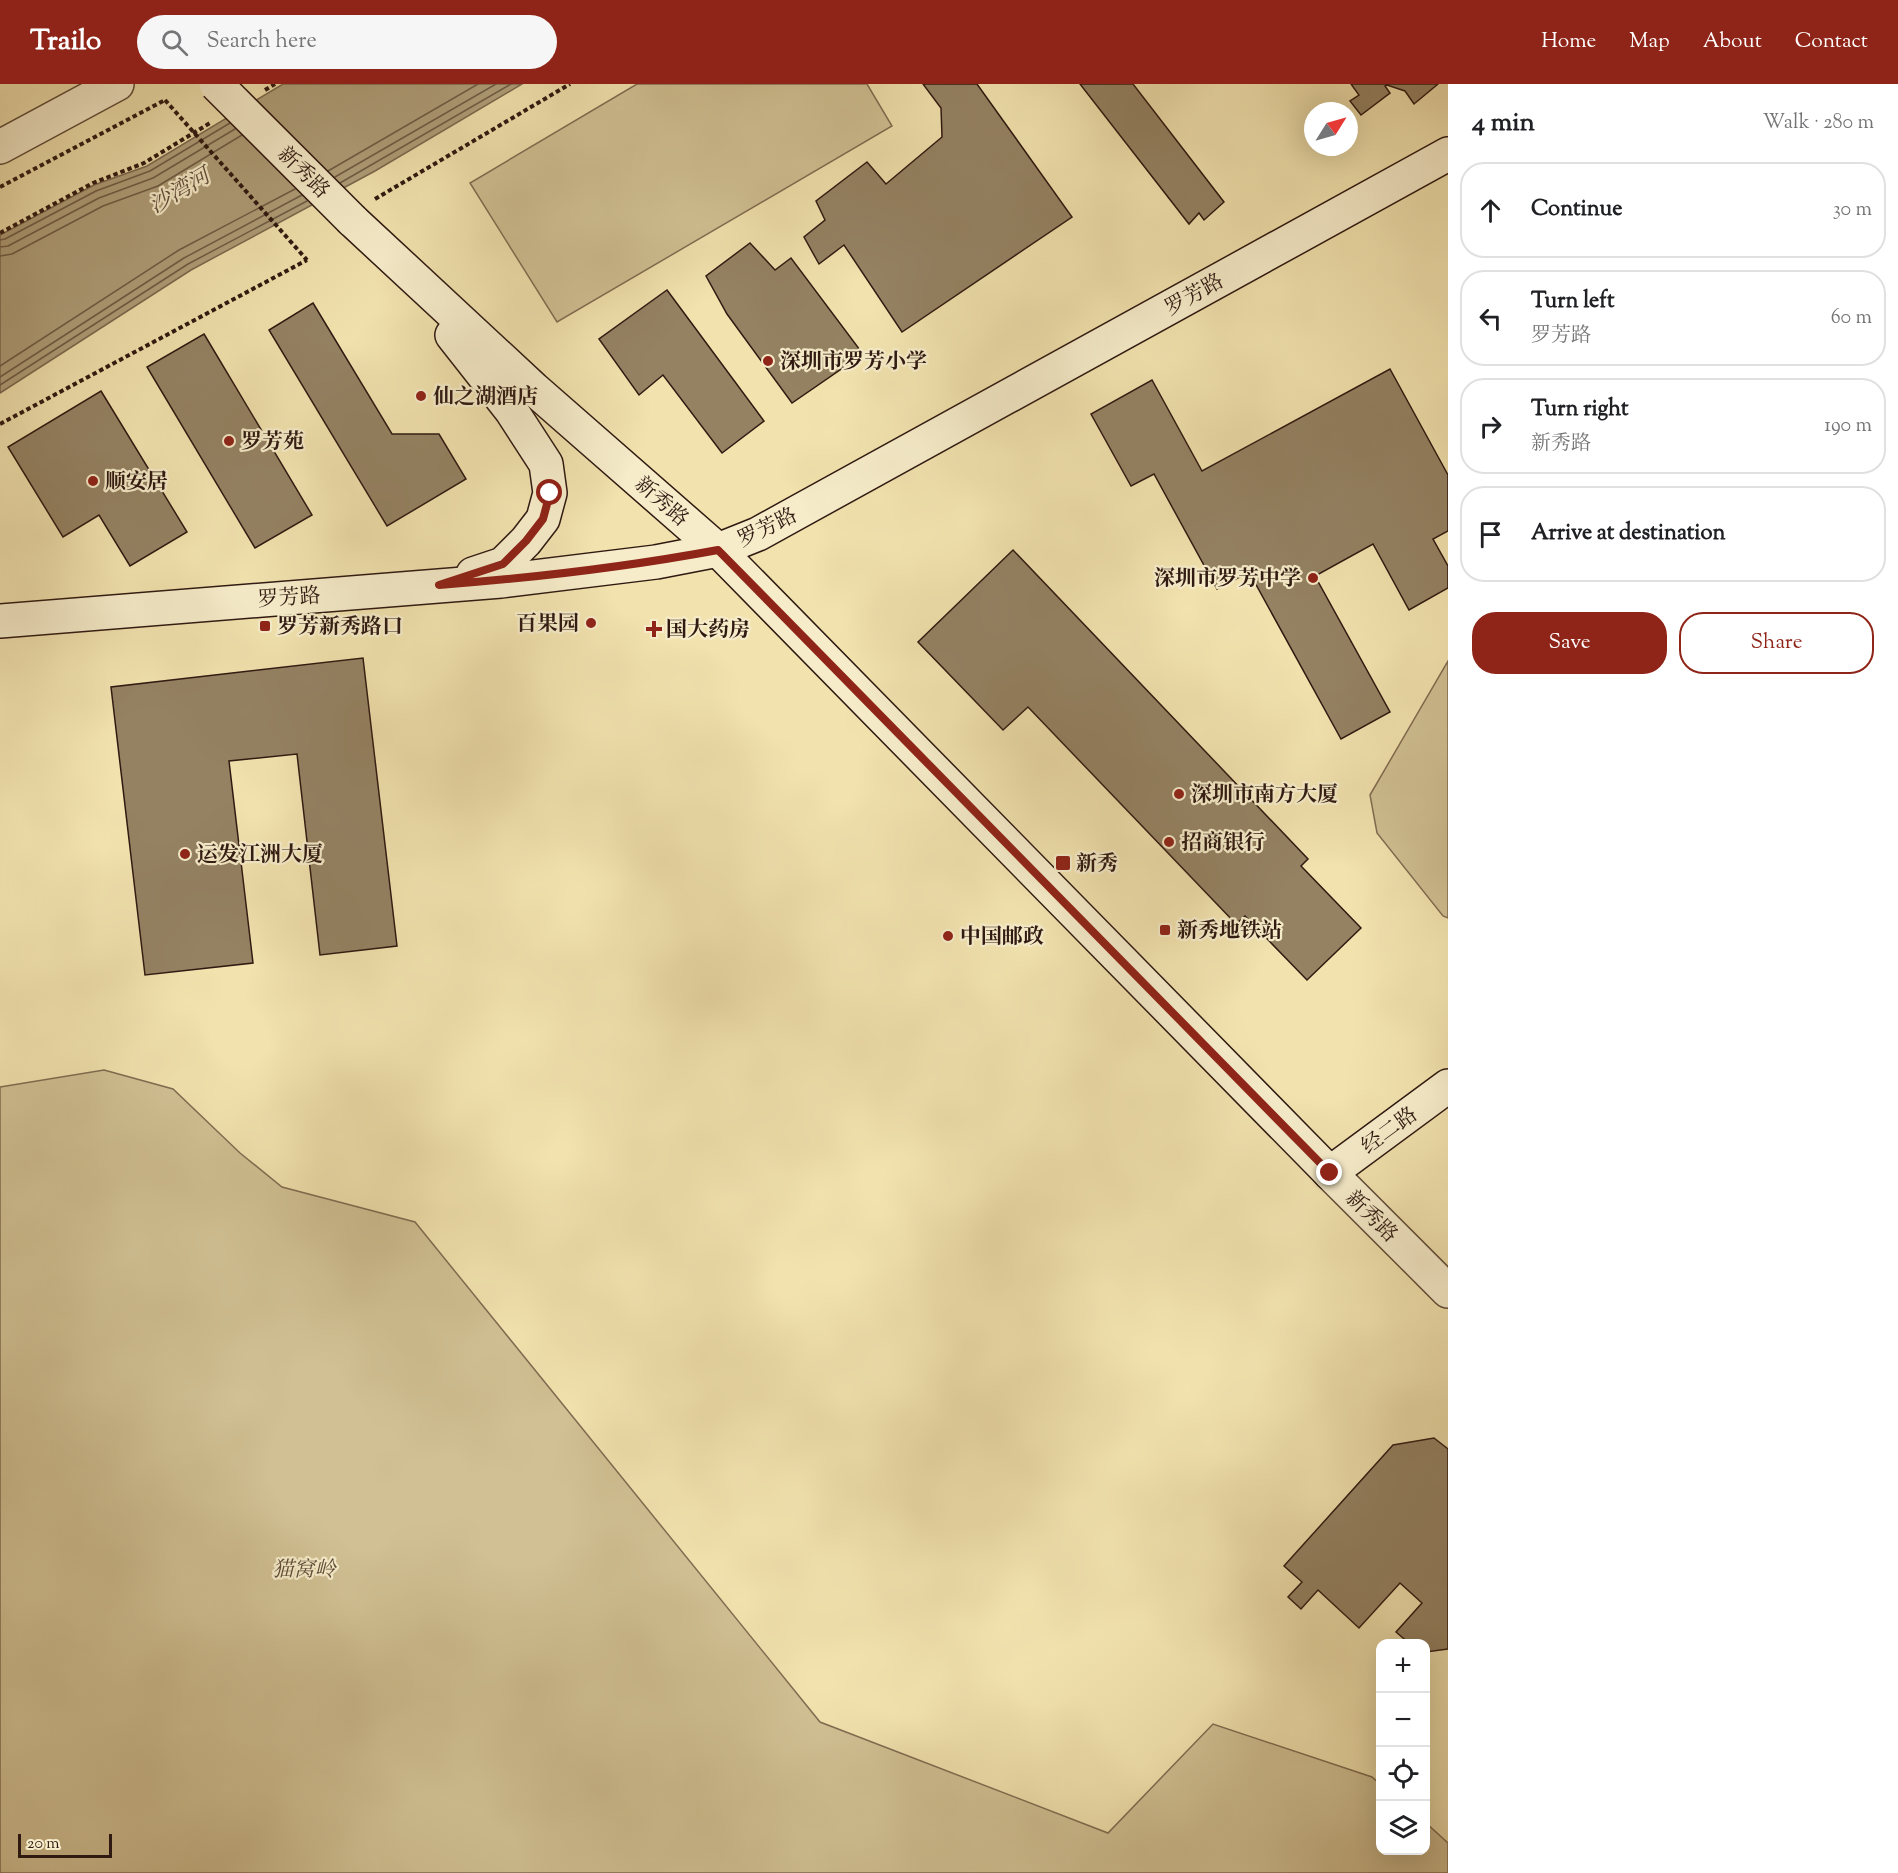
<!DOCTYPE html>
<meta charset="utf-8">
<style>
:root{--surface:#fff;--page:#f6f6f6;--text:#202124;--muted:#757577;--line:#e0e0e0;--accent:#8f2418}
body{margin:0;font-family:"Sorts Mill Goudy","Noto Serif SC",serif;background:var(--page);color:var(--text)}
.controls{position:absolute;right:18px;bottom:18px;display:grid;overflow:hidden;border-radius:12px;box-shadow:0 6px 24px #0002}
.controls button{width:54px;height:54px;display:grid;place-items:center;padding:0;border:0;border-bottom:2px solid var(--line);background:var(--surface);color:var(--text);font:30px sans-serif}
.compass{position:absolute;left:1304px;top:18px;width:54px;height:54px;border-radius:50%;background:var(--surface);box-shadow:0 6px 24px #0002;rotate:53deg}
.scale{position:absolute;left:18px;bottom:15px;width:94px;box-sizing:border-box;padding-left:6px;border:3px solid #2f1911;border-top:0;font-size:16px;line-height:21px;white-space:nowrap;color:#2f1911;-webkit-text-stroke:4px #f6ecca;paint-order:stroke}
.stop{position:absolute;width:18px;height:18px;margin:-14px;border:4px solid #8f2418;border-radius:50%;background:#fff}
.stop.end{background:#8f2418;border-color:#fff;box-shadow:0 2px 6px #0008}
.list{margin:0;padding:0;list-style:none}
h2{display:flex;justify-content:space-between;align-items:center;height:78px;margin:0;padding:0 24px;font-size:26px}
h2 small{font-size:20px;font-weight:400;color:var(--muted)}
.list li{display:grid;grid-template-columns:39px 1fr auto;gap:18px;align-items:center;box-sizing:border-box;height:96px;margin:0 12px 12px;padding:0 12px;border:2px solid var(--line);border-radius:24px}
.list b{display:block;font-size:22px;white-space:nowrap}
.list p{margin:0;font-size:20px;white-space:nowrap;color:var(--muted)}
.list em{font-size:20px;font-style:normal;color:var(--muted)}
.actions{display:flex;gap:12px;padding:18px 24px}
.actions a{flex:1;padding:14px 0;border:2px solid var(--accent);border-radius:24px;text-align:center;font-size:21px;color:var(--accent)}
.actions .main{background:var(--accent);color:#fff}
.icon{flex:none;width:33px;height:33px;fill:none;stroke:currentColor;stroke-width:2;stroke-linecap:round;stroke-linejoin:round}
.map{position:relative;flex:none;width:1448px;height:1789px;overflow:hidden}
header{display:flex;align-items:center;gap:36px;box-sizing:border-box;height:84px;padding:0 30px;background:var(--accent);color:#fff}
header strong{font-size:28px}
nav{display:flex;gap:33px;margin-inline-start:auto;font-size:21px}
.search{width:420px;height:54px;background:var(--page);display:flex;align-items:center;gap:15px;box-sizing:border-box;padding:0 21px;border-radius:33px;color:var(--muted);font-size:22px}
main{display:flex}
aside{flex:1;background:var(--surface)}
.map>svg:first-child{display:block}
.green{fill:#d0c093;stroke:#806c52;stroke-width:1.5}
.water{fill:#af9e79;stroke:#7c694f;stroke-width:1.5}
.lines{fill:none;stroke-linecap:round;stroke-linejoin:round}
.shore{stroke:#6f5c45;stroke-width:1.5}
.building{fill:#948263;stroke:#2f1911;stroke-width:1.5}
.street-casing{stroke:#604b38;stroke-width:36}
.secondary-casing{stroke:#2f1911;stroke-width:36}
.path{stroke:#2f1911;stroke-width:4;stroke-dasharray:4.5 3;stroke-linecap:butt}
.street{stroke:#f6ecca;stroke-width:33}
.secondary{stroke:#f6ecca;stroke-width:33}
.secondary-bridge-casing{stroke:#2f1911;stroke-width:36;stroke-linecap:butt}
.path-bridge{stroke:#2f1911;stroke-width:4;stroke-dasharray:4.5 3;stroke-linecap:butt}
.secondary-bridge{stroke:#f6ecca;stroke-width:33}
.route{stroke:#8f2418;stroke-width:8}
.poi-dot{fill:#8f2418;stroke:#f6ecca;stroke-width:2}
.labels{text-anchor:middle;stroke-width:4.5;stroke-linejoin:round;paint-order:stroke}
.street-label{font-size:21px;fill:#2f1911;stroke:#f6ecca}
.poi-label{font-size:21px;font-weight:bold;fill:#2f1911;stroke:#f6ecca;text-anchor:start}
.park-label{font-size:21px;font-style:italic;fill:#5f4b38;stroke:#f6ecca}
.water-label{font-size:22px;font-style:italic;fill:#624e3b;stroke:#f6ecca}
</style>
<header>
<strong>Trailo</strong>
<div class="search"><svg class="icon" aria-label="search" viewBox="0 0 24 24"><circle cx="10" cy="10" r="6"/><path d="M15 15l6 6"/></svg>Search here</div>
<nav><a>Home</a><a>Map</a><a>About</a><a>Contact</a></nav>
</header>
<main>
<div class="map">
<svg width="1448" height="1789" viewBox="0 0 1448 1789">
<rect width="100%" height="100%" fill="#f1e2ae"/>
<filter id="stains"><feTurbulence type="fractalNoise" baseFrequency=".00333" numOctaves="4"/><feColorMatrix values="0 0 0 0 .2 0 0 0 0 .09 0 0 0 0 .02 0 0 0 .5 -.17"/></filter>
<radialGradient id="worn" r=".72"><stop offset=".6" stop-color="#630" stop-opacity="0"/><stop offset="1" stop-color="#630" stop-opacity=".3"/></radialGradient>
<g class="green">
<polygon points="637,0 867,0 892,42 557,238 470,99"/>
<polygon points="1448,577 1448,834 1443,832 1377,749 1370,711"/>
<polygon points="104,986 173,1005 240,1069 282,1103 415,1138 820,1638 1108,1749 1213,1640 1372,1693 1380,1700 1380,1766 1426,1766 1426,1739 1448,1759 1448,1789 0,1789 0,1003"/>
</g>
<polygon class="water" points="283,0 522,0 375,87 191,186 0,309 0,151 94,101 147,82"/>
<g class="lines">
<g class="shore">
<polyline points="328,87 478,0"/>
<polyline points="335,93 496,0"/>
<polyline points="340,99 511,0"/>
<polyline points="0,156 5,155 96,107 150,87 230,39"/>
<polyline points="0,163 8,162 99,114 153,94 235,45"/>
<polyline points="0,172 12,170 103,122 158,102 242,51"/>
<polyline points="0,282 179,166 295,105"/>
<polyline points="0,293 184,174 302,111"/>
<polyline points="0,301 188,180 307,117"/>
</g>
</g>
<g class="building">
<polygon points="923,0 977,0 1072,133 902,248 844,161 819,180 804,153 825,136 816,117 867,78 886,100 942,53 941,24"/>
<polygon points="1080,0 1133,0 1224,118 1204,136 1199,129 1189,140"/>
<polygon points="1351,0 1438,0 1414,20 1405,7 1387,1 1385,2 1390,9 1361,31 1350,17 1359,11"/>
<polygon points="750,159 775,186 791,174 863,270 792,319 727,230 706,192"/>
<polygon points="667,206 764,337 722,369 663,291 639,311 599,255"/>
<polygon points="313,219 392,350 439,350 466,395 387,442 269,246"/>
<polygon points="204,250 312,431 255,464 147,283"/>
<polygon points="1390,285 1448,391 1448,447 1433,455 1448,482 1448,504 1409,526 1373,460 1315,492 1390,628 1341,655 1249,488 1217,505 1154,390 1131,402 1091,330 1152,296 1202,387"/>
<polygon points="101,307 187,448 130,482 99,431 63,453 8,363"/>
<polygon points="1013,466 1308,775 1301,782 1361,844 1307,896 1245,832 1236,840 1028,623 1003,646 918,558"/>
<polygon points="363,574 397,862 320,871 297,670 229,677 253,879 145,891 111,603"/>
<polygon points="1434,1354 1448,1365 1448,1565 1426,1568 1426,1560 1410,1560 1396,1548 1422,1519 1400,1499 1359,1544 1318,1506 1301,1525 1288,1513 1302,1498 1284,1482 1393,1361"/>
</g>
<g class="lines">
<g class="street-casing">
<g id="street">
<polyline points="0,63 117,0"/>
<polyline points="1330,1089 1448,1207"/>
</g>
</g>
<g class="secondary-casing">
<g id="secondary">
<polyline points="352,136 534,305 718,466 1330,1089 1448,1002"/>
<polyline points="452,251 511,326 546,380 550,409 543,435 526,457 503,480 473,490"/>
<polyline points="0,537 501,497 656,478 718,466 758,450 796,429 1448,70"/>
</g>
</g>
<g class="path">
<polyline points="265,6 275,0"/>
<polyline points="0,103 165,16"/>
<polyline points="375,115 570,0"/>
<polyline points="0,149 93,99 144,79 210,39"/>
<polyline points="0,340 307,176"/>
</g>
<use href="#street" class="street"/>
<use href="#secondary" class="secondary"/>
<g class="secondary-bridge-casing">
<polyline id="secondary-bridge" points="216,0 352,136"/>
</g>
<polyline class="path-bridge" points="165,16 307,176"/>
<use href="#secondary-bridge" class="secondary-bridge"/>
</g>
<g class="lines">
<path class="route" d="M550 409 543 435 526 457 503 480 439 501C532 494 626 483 718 466L1330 1089"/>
</g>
<g class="poi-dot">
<circle cx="768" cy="277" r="6"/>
<circle cx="421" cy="312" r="6"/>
<circle cx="229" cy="357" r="6"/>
<circle cx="93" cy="397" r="6"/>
<circle cx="1313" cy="494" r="6"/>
<circle cx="591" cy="539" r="6"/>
<rect x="259" y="536" width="12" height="12" rx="3"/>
<path d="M651 536h6v6h6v6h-6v6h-6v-6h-6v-6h6z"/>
<circle cx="1179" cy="710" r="6"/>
<circle cx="1169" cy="758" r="6"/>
<circle cx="185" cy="770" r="6"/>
<rect x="1055" y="771" width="16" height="16" rx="3"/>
<rect x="1159" y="840" width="12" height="12" rx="3"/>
<circle cx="948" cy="852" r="6"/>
</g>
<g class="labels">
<g class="street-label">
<text transform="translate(304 88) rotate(45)" y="7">新秀路</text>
<text transform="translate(1194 210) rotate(-29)" y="7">罗芳路</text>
<text transform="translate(662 417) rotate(41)" y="7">新秀路</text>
<text transform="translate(767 443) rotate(-26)" y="7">罗芳路</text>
<text transform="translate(289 513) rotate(-4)" y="7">罗芳路</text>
<text transform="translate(1389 1046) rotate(-36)" y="7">经二路</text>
<text transform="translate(1372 1132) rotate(45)" y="7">新秀路</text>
</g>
<g class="poi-label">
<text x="780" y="284">深圳市罗芳小学</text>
<text x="433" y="319">仙之湖酒店</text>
<text x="241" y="364">罗芳苑</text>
<text x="105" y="404">顺安居</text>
<text x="1301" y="501" text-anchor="end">深圳市罗芳中学</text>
<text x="579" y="546" text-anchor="end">百果园</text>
<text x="277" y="549">罗芳新秀路口</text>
<text x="666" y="552">国大药房</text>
<text x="1191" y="717">深圳市南方大厦</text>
<text x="1181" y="765">招商银行</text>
<text x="197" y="777">运发江洲大厦</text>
<text x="1076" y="786">新秀</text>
<text x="1177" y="853">新秀地铁站</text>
<text x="960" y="859">中国邮政</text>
</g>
<g class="park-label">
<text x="304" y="1492">猫窝岭</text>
</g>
<g class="water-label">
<text transform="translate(179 106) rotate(-31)" y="8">沙湾河</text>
</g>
</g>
<rect width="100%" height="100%" filter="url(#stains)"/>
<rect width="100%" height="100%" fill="url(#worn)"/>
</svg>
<div class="controls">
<button>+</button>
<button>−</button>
<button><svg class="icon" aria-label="locate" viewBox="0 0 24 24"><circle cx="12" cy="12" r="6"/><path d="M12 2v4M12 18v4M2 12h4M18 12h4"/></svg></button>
<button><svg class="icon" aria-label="layers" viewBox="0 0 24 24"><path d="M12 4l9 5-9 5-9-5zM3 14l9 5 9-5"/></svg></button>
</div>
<svg class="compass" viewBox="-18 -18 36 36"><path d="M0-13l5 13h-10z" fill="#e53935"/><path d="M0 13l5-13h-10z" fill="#757577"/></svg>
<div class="scale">20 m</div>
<div class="stop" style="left:550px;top:409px"></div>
<div class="stop end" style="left:1330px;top:1089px"></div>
</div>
<aside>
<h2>4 min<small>Walk · 280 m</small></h2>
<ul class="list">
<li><svg class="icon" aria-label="ahead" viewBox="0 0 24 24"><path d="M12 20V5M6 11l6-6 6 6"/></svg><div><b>Continue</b></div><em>30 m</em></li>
<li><svg class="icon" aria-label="left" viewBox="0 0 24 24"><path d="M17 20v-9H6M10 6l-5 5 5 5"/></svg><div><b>Turn left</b><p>罗芳路</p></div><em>60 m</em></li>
<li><svg class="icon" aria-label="right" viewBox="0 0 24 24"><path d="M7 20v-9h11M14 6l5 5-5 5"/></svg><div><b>Turn right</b><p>新秀路</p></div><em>190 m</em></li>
<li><svg class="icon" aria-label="arrive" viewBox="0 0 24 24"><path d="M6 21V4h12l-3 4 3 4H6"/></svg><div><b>Arrive at destination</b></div></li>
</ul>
<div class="actions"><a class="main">Save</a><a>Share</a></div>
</aside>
</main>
